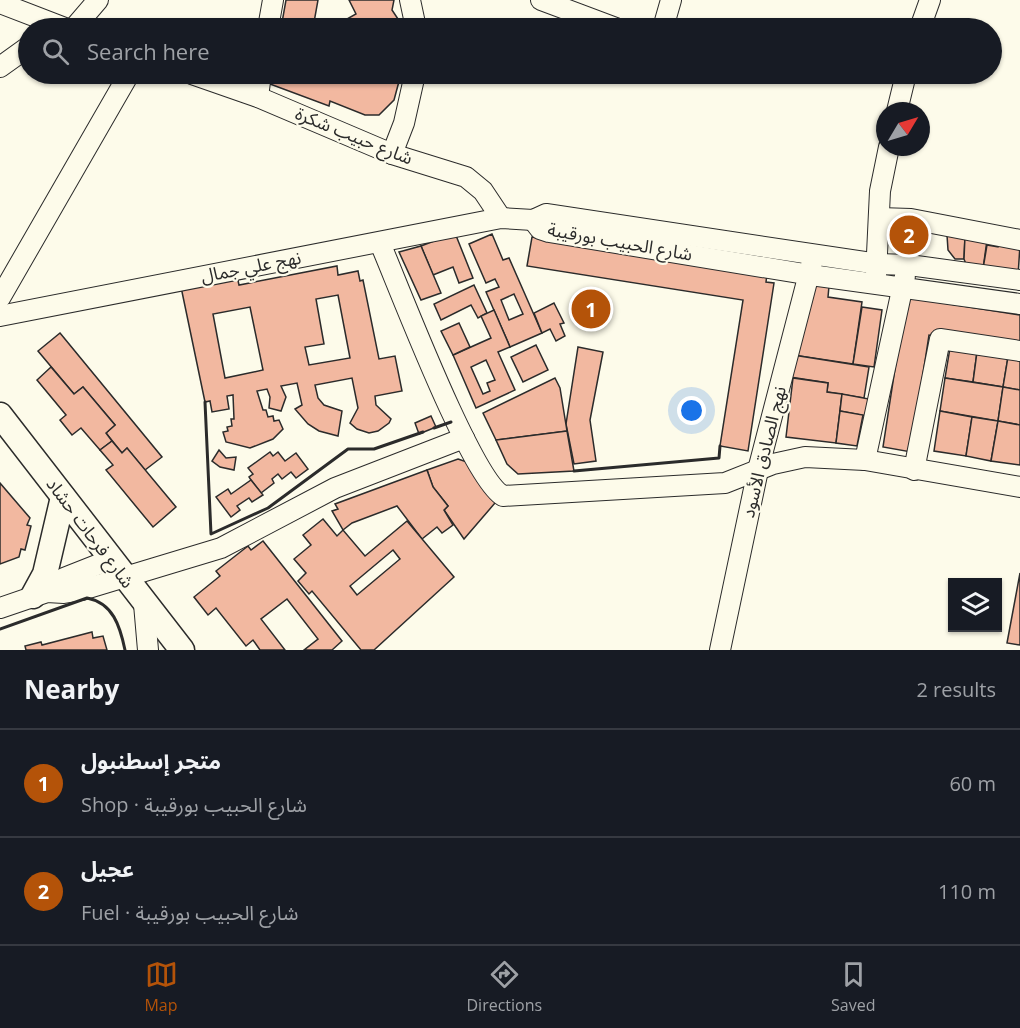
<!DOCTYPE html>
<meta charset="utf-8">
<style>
:root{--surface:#171b24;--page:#242831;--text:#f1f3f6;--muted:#9ea1a6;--line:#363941;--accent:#b45309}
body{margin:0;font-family:"Open Sans","Noto Sans Arabic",sans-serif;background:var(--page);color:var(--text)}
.controls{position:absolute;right:18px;bottom:18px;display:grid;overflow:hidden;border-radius:0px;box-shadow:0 2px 4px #0004}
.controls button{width:54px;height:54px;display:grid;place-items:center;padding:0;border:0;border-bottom:2px solid var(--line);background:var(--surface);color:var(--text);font:30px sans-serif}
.compass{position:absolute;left:876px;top:102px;width:54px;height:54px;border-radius:50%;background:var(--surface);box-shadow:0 2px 4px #0004;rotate:52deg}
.you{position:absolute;left:692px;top:411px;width:21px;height:21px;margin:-15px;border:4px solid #fff;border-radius:50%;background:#1a73e8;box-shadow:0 0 0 9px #1a73e833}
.badge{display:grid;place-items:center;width:39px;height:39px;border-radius:50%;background:var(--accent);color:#fff;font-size:20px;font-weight:700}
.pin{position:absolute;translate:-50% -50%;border:3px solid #fff;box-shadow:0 2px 6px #0006}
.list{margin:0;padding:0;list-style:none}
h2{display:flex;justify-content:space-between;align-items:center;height:78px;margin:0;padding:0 24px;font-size:26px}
h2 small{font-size:20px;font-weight:400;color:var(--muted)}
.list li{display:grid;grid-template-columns:39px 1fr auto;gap:18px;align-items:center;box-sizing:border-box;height:108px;padding:0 24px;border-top:2px solid var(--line)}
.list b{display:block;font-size:22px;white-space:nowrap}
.list p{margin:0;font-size:20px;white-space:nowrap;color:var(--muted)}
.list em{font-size:20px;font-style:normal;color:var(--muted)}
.icon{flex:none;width:33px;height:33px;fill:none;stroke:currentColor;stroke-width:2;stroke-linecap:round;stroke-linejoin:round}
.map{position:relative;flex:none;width:1020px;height:650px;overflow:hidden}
.search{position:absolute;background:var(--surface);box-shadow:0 2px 4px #0004;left:18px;right:18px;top:18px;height:66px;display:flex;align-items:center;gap:15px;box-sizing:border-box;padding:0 21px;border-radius:33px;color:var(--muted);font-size:22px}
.sheet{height:294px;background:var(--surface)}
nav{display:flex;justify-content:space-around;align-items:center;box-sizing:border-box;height:84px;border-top:2px solid var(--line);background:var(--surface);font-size:16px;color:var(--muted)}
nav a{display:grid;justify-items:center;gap:3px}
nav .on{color:var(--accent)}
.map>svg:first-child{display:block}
.building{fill:#f2b8a0;stroke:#2b2b2b;stroke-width:1.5;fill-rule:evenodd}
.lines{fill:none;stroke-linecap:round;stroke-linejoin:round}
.minor-casing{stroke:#2b2b2b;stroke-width:22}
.major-casing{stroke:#2b2b2b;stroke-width:27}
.minor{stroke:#fdfbea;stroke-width:20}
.major{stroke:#fdfbea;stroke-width:24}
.wall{stroke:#2b2b2b;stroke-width:3}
.labels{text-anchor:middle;stroke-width:4.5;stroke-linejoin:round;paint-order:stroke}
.street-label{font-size:18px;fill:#2b2b2b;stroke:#fdfbea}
</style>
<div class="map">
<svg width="1020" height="650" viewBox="0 0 1020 650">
<rect width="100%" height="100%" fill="#fdfbea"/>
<g class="building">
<polygon points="286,0 318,0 313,28 281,28"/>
<polygon points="349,0 394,0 392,10 404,28 331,28 356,14"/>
<polygon points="272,74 313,74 320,77 321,74 345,74 354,77 359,74 401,74 394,100 379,115 365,115 330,101 329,106 270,84"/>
<polygon points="907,229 923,231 921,247 905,244"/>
<polygon points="455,233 473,278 459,283 453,267 433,275 421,246"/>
<path d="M492 234 503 260 509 258 542 333 510 347 486 292 499 287 495 279 486 283 469 244ZM514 294 523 314 509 320 501 300Z"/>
<polygon points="947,235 965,236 964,259 955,259 948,250"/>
<polygon points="965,236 987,240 983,269 967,267 964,259"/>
<polygon points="532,237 767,274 766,282 774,283 748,451 720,446 743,300 527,266"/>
<polygon points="999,241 1020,245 1018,276 983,269 987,245 998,247"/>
<polygon points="421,246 441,293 421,300 399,252"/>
<path d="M337 266 338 275 358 271 360 281 363 280 379 359 395 356 402 391 375 396 376 405 391 419 389 423 378 431 369 433 357 429 350 423 358 408 352 378 315 385 318 398 324 405 342 411 338 436 319 431 308 424 295 409 302 405 297 383 281 386 286 397 281 411 269 408 270 397 267 389 257 391 263 410H266L268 417 273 416 274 421 279 420 283 429 273 439 250 448 226 442 223 432 228 431 227 427 232 426 231 419H234L233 395 227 396 229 409 212 412 210 401 205 402 181 287 237 276 239 285ZM338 295 350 358 309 365 305 347 324 344 316 299ZM250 307 263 370 225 378 213 314Z"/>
<polygon points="803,283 829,286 828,297 862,302 853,364 793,355"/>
<polygon points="474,285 487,313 478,318 471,305 441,320 434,304"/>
<polygon points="906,297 1020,315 1020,349 929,335 911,452 883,447"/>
<polygon points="554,303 564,323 560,324 565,336 556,341 550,329 542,333 534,313"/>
<polygon points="862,307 882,310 874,367 853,364"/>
<path d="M494 310 510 347 498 352 515 390 476 408 453 355 491 338 481 316ZM486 360 495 380 487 383 490 391 483 394 471 367Z"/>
<polygon points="459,323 470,347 453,355 441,331"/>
<polygon points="60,333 162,457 145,470 127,448 122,453 106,433 115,425 83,387 74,394 38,351"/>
<polygon points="536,345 548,370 523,382 511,357"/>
<polygon points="578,347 603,352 590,420 596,461 574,464 566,424"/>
<polygon points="950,348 977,352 973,382 945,378"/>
<polygon points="977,352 1008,357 1003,387 973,382"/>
<polygon points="793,355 869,367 864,398 827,392 828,383 790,377"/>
<polygon points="1008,357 1020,359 1020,390 1003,387"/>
<polygon points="51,367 74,394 83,387 115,425 106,433 112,441 100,450 81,428 72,435 60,420 66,415 37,380"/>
<polygon points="555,378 560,388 567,431 496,440 483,413"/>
<polygon points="793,378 828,383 827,392 842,394 836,443 786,437"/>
<polygon points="945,378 1003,387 998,421 940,411"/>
<polygon points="1003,387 1020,390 1020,425 998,421"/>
<polygon points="842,394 869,399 866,416 840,411"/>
<polygon points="840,411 863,415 857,446 836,443"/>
<polygon points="940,411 972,417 966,456 934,451"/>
<polygon points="431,416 436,427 419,434 415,423"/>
<polygon points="972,417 998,421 991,461 966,456"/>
<polygon points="998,421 1020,425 1020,465 991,461"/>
<polygon points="567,431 574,471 518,474 507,464 496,440"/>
<polygon points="112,441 122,453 127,448 176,507 153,527 106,470 113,465 100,450"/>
<polygon points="219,450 226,458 236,457 234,470 220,467 212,461"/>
<polygon points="270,452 273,456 278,452 285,461 296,453 308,469 296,478 291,472 282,479 278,474 272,479 274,483 261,493 251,480 249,477 253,474 248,468"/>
<polygon points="458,459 476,465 495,503 464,539 444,510 448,506 433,487 427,470"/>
<polygon points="427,470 433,487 448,506 444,510 453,525 442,533 437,527 422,539 397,506 352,523 343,530 332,511 338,509 335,504"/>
<polygon points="251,480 263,495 252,502 249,498 237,506 240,510 231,517 216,497 228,489 231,494"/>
<polygon points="0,483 30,518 27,525 31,526 25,550 21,549 19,557 0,564"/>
<path d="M323 519 337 536 343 530 365 556 407 521 454 577 374 650H361L312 591 309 594 298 581 306 573 294 559 311 545 303 535ZM393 550 400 559 357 595 350 586Z"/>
<polygon points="263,541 342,641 332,650 304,650 318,639 287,599 261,619 285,650 260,650 253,640 246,646 216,608 208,615 194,597 220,576 216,571 248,546 251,550"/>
<polygon points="1020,573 1020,645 1007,643"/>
<polygon points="92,632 93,638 103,636 107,650 26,650 25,646 41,642 42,645"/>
</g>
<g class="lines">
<g class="minor-casing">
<g id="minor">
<polyline points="410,0 416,28"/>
<polyline points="541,0 616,28"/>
<polyline points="0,3 65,28"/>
<polyline points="74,28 98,0"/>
<polyline points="268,28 273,0"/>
<polyline points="663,28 671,0"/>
<polyline points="920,28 930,0"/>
<polyline points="0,67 28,47"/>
<polyline points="192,74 258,97 392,154 466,177 483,191 501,218"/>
<polyline points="258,97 261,74"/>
<polyline points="897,111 906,74"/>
<polyline points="392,154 404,123 415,74"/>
<polyline points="879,218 911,219 1020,240"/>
<polyline points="533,220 540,229 549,232 811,275 1020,304"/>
<path d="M380 243C399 287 471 478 503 496L725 483 773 464 805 457 865 460 1020 487"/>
<polyline points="876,275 880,191 889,147"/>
<polyline points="0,298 129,74"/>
<polyline points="0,316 501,218 533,220 546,214 878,264 909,265 1020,280"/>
<polyline points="865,460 905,276"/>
<polyline points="914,470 940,339 1020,351"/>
<polyline points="47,592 64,578 112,559"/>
<polyline points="144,604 148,650"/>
<polyline points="0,608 47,592 64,593 82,590 221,548 335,488 464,438"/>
<polyline points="720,650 758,470 812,262"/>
</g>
</g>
<g class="major-casing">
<g id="major">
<polyline points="0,415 182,650"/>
<polyline points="33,596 45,574 63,497"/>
</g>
</g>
<use href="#minor" class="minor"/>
<use href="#major" class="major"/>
<g class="wall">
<polyline points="205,402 211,534 268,508 348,449 374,449 423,432"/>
<polyline points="434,428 451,422"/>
<polyline points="574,471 719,458 720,446"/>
<path d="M0 629 87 598C113 603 120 626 125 650"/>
</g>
</g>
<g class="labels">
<g class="street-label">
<text transform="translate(354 136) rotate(22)" y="6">شارع حبيب شكرة</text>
<text transform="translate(620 242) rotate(10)" y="6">شارع الحبيب بورقيبة</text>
<text transform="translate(251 267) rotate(-11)" y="6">نهج علي جمال</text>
<text transform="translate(764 452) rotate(-76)" y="6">نهج الصادق الأسود</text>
<text transform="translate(90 533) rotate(53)" y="6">شارع فرحات حشاد</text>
</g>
</g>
</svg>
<div class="controls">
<button><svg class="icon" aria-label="layers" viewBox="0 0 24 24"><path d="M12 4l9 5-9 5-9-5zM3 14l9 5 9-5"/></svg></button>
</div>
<svg class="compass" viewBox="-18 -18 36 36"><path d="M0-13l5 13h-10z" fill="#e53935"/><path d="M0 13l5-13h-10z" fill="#9ea1a6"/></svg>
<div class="you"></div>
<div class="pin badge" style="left:591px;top:309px">1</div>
<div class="pin badge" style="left:909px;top:235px">2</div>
<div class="search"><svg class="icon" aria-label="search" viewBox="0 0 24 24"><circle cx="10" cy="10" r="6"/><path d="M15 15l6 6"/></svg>Search here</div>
</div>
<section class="sheet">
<h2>Nearby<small>2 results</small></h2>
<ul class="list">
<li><span class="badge">1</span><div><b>متجر إسطنبول</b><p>Shop · شارع الحبيب بورقيبة</p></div><em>60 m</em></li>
<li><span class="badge">2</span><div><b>عجيل</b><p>Fuel · شارع الحبيب بورقيبة</p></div><em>110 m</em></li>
</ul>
</section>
<nav>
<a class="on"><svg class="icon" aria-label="map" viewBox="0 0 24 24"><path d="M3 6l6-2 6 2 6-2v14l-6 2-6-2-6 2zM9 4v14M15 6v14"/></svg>Map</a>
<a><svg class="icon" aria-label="directions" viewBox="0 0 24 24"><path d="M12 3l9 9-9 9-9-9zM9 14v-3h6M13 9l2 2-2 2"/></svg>Directions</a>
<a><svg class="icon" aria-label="saved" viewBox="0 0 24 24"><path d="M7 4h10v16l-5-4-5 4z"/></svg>Saved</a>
</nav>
